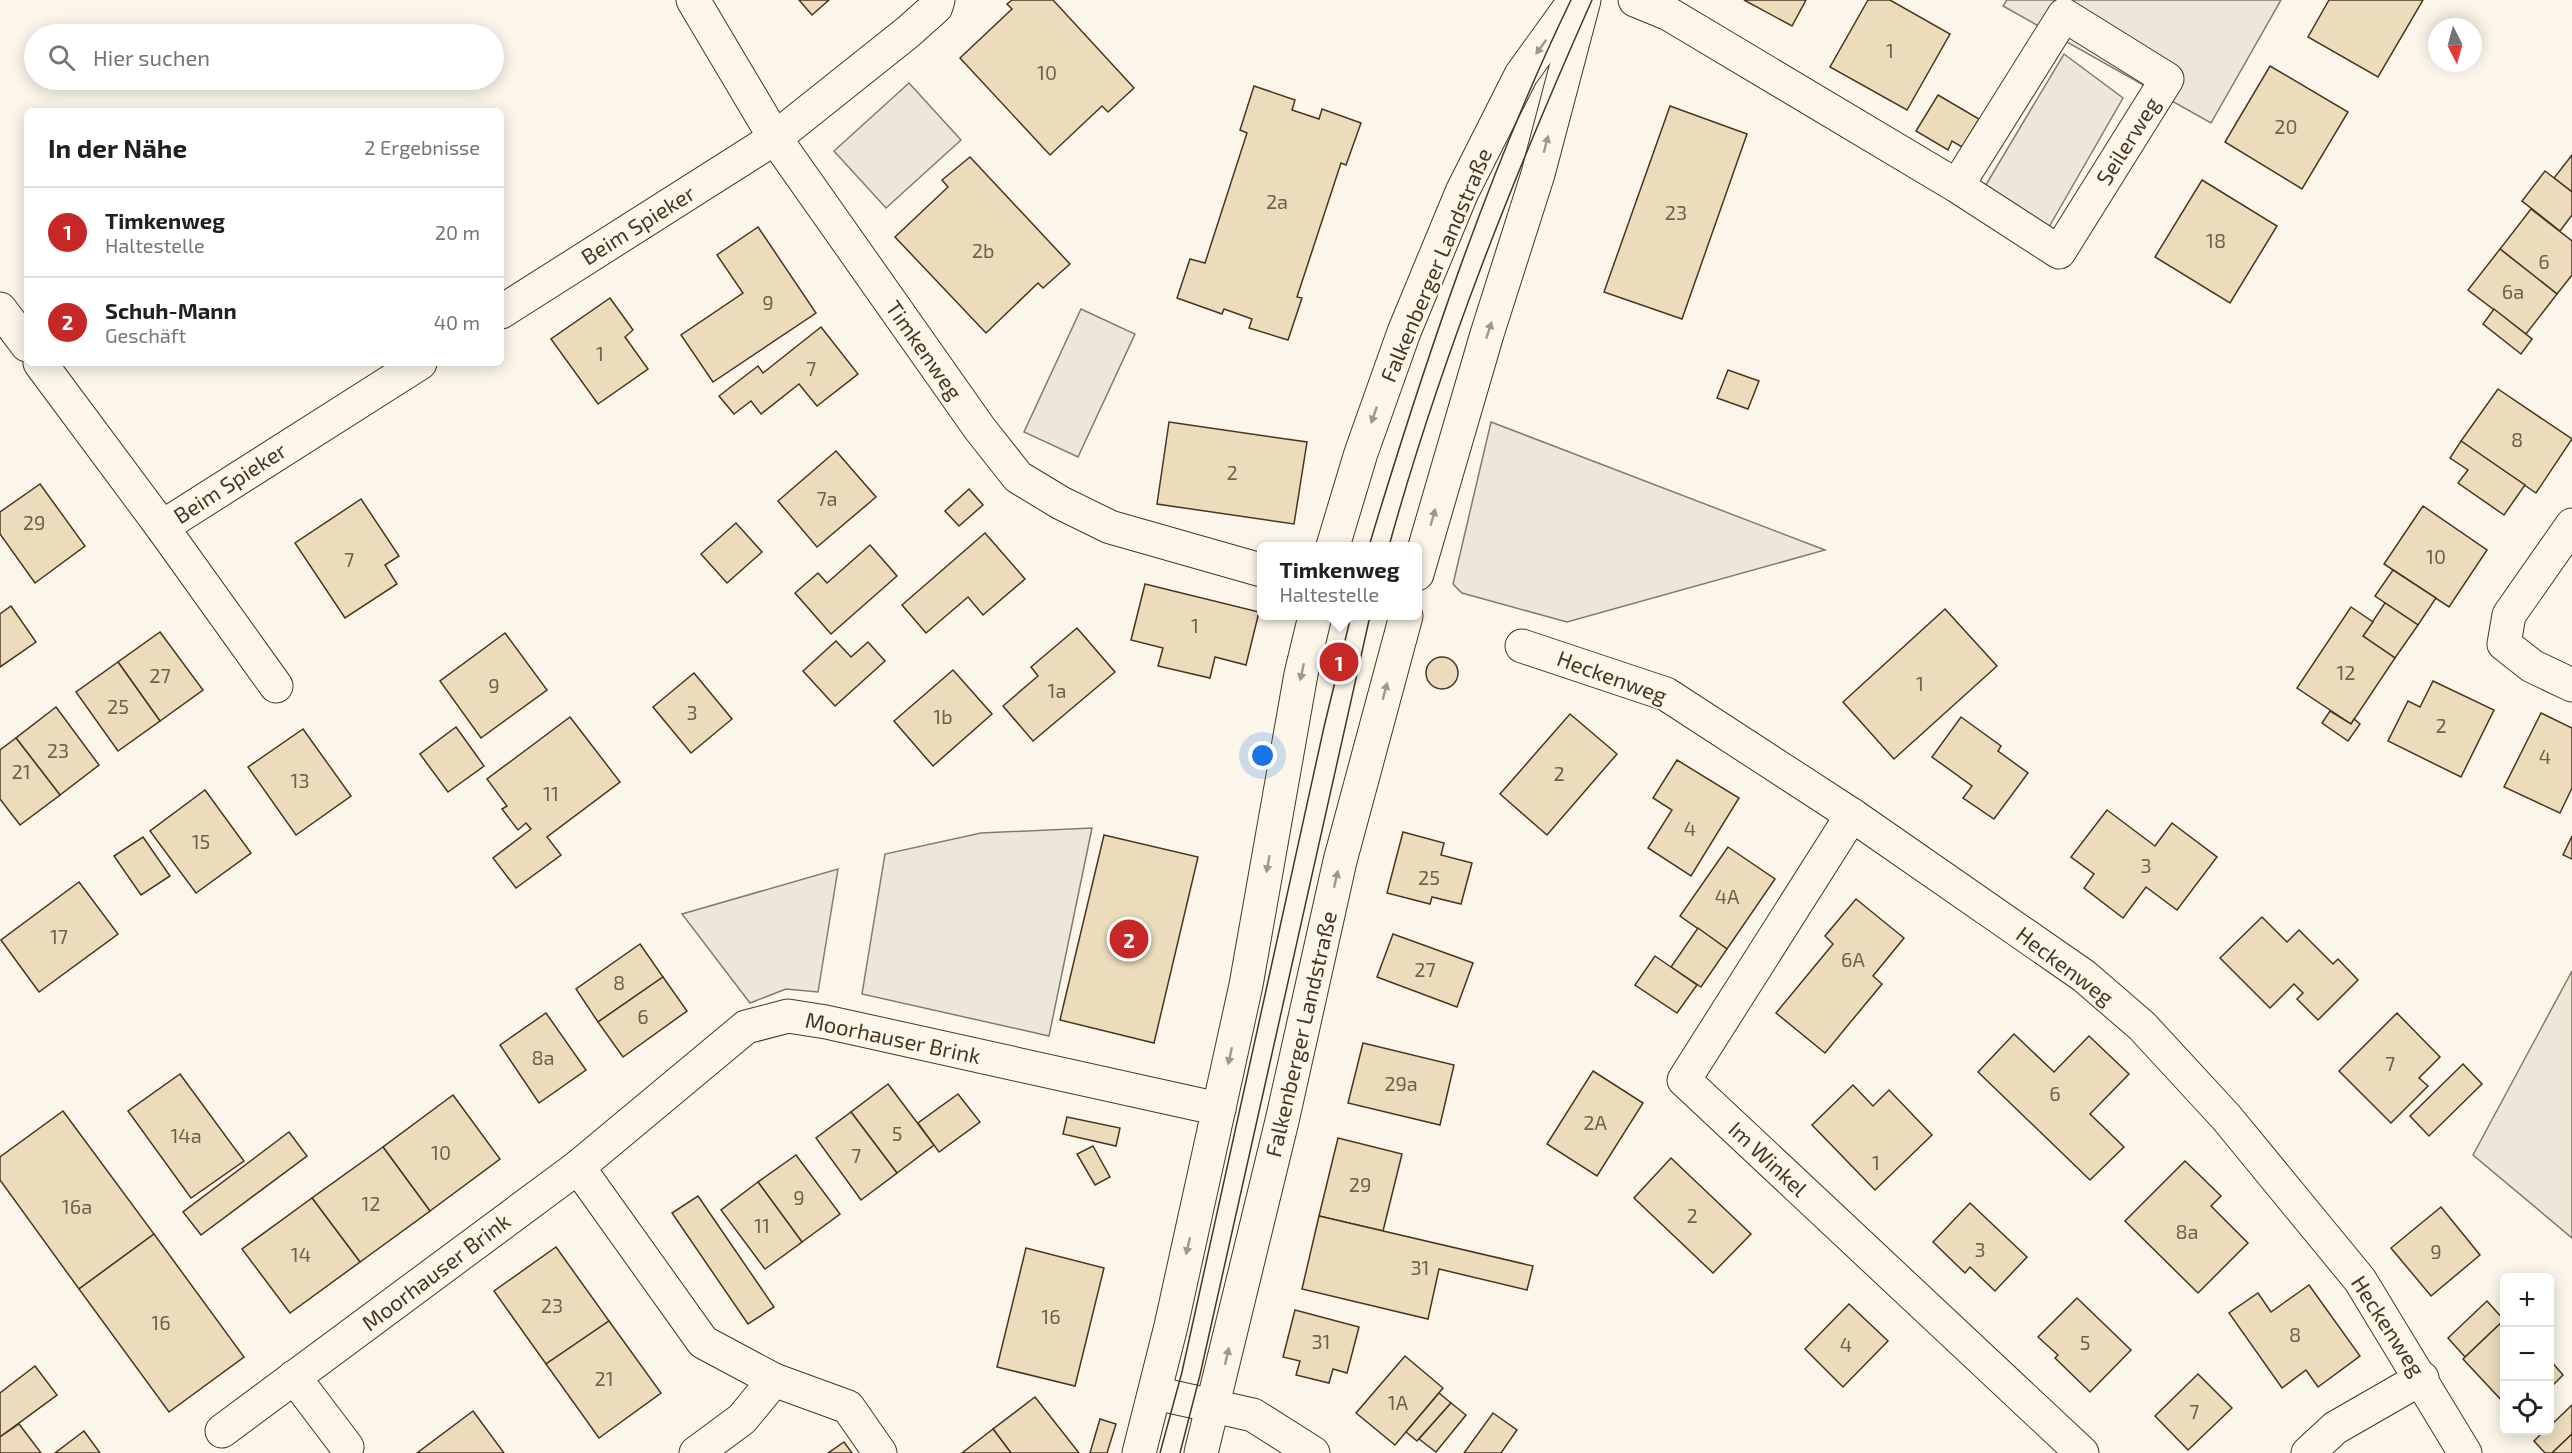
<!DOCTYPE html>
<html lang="de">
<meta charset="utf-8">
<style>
:root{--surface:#fff;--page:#f6f6f6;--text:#202124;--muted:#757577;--line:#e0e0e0;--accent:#c62828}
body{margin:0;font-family:"Exo 2",sans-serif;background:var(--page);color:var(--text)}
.controls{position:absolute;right:18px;bottom:18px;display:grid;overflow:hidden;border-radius:9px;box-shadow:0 3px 15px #0003}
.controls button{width:54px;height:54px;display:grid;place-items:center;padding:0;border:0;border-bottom:2px solid var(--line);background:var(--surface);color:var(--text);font:30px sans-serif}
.compass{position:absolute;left:2428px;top:18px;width:54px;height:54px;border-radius:50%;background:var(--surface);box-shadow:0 3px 15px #0003;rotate:174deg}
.you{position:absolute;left:1263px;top:756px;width:21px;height:21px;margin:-15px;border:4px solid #fff;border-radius:50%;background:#1a73e8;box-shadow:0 0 0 9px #1a73e833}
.badge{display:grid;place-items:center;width:39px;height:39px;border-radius:50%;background:var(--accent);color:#fff;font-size:20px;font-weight:700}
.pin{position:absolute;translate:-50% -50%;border:3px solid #fff;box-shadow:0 2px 6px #0006}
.popup{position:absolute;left:1257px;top:542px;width:165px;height:78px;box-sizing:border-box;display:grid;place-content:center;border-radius:9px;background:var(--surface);filter:drop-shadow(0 2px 4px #0005);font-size:20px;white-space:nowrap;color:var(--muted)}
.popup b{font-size:22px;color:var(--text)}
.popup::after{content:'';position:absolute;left:50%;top:100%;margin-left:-12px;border:12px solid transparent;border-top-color:var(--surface)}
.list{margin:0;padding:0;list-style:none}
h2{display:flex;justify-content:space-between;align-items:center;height:78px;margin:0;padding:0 24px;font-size:26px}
h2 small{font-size:20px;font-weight:400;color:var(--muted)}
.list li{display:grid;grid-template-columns:39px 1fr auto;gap:18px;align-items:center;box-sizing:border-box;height:90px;padding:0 24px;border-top:2px solid var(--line)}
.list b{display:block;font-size:22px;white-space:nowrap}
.list p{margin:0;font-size:20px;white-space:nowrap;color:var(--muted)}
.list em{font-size:20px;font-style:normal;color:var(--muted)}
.icon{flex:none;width:33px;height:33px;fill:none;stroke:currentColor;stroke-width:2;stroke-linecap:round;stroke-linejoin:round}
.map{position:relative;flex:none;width:2572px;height:1453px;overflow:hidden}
.search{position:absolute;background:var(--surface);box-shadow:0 3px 15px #0003;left:24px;top:24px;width:480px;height:66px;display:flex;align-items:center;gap:15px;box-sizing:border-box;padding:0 21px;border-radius:33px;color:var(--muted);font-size:22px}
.panel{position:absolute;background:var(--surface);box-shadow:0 3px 15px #0003;left:24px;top:108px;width:480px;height:258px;border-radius:9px}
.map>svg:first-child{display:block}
.green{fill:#ede6d9;stroke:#887966;stroke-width:1.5}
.parking{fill:#ede7d9;stroke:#887966;stroke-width:1.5}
.building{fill:#ecdcbc;stroke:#4a3520;stroke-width:1.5}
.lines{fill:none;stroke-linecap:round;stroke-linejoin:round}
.minor-casing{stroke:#4a3520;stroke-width:35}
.minor{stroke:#fbf6e9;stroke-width:33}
.tram{stroke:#4a3520;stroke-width:1.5}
.oneway{fill:#a29684}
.labels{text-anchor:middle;stroke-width:4.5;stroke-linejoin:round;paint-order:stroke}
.number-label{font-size:20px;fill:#725f47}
.street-label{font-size:22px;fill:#4a3520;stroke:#fbf6e9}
</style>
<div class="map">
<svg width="2572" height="1453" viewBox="0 0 2572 1453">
<rect width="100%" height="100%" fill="#fbf6e9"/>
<g class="green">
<polygon points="2064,54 2123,98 2049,227 1984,188"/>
<polygon points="1491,422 1825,550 1567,622 1462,593 1453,584"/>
<polygon points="838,869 818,992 786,989 750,1003 682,914"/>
<polygon points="2572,971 2572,1238 2473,1155"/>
</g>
<g class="parking">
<polygon points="2007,0 2281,0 2211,123 2003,6"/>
<polygon points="909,83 961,140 886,208 834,151"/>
<polygon points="1081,309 1135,334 1078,457 1024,432"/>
<polygon points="1092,828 1049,1036 862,994 885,854 981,833"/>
</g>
<g class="building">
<polygon points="799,0 829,0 812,15"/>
<polygon points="1012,0 1053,0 1134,88 1108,112 1102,106 1050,155 960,58 1012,9 1007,4"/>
<polygon points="1744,0 1806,0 1792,26"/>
<polygon points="1868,0 1890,0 1950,34 1907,110 1830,67"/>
<polygon points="2329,0 2423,0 2378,77 2308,37"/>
<polygon points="2270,66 2348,112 2302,189 2225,142"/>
<polygon points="1254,86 1295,100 1292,110 1319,119 1322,109 1361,123 1346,165 1341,163 1297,297 1302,298 1288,340 1249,328 1252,319 1224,309 1222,314 1177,298 1190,259 1205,263 1247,133 1240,130"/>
<polygon points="1938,95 1979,119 1962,147 1952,141 1948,150 1916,131"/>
<polygon points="1670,106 1747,134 1682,319 1604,292"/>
<polygon points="2572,155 2572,192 2554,178"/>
<polygon points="970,157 1070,264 1043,288 1038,283 986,333 895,237 948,187 942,180"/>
<polygon points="2545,171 2572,192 2572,215 2560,231 2522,201"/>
<polygon points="2202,180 2277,226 2230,303 2155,257"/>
<polygon points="2531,209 2572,241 2572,275 2557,294 2500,249"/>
<polygon points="758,227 816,313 713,382 681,335 743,293 717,255"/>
<polygon points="2500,249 2557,294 2526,334 2468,290"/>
<polygon points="610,298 633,330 625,337 648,369 598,404 551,339"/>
<polygon points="2494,309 2532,339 2521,354 2483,324"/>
<polygon points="821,327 858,374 817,406 799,384 761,414 751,401 734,414 719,396 758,366 763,373"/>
<polygon points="1728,370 1759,381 1748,409 1717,398"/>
<polygon points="2498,389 2572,439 2536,493 2461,441"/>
<polygon points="1169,422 1307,442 1294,524 1157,504"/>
<polygon points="2461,441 2525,485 2504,515 2458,483 2468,470 2450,458"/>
<polygon points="836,451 876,497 817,547 778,501"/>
<polygon points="40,484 85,546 35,583 0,534 0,512"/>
<polygon points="969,489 983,505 959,526 945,511"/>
<polygon points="361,499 399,556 385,565 397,584 345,618 295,543"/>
<polygon points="2423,506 2487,550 2449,607 2384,564"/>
<polygon points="736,523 762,552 727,583 701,554"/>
<polygon points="985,533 1025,579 983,615 968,597 926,633 902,605"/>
<polygon points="870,545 897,576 831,634 795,593 818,573 827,583"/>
<polygon points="2393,570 2436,598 2418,625 2375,596"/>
<polygon points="1145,584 1259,612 1246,665 1215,657 1210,678 1158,666 1163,648 1131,640"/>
<polygon points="2385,603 2418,625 2395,658 2363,636"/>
<polygon points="11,606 36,642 0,667 0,614"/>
<polygon points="2351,607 2373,622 2363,636 2395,658 2351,724 2297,688"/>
<polygon points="1945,609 1997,666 1894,759 1843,702"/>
<polygon points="1077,628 1115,672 1033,741 1003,706 1038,676 1031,667"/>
<polygon points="160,632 203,690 160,721 118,662"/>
<polygon points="505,633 547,690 481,738 440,681"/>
<polygon points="836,641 851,657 868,642 885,661 835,706 803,671"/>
<circle cx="1442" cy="673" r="16"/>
<polygon points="118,662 160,721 118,751 76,692"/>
<polygon points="953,670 992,714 933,766 894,721"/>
<polygon points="694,673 732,719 691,753 653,707"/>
<polygon points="2433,681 2494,710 2461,777 2388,741 2408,701 2420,707"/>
<polygon points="56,707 99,765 60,795 16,738"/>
<polygon points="2330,711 2351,724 2354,719 2360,724 2348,741 2322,723"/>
<polygon points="2541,713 2572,728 2572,788 2560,813 2504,787"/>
<polygon points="1570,714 1617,754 1547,835 1500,794"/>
<polygon points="570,717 620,782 547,837 561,855 516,888 493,858 531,829 526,823 518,830 502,809 507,806 487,779"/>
<polygon points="1961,717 2001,746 1998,751 2028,773 1994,819 1963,798 1972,786 1932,757"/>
<polygon points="456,727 484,766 448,792 420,754"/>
<polygon points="303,729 351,796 296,835 248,767"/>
<polygon points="16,738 60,795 20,825 0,799 0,750"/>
<polygon points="1677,760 1739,798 1691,876 1648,848 1672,810 1653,798"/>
<polygon points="205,790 251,853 196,893 150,831"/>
<polygon points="2107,810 2155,846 2172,823 2217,857 2177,910 2146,887 2123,918 2084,888 2094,874 2071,857"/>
<polygon points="1403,832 1444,843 1441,855 1472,863 1461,904 1432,897 1430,904 1387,893"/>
<polygon points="1104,835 1198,857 1154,1043 1060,1020"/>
<polygon points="2572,836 2572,859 2563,855"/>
<polygon points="143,837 170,876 141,895 114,856"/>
<polygon points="1728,847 1775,879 1727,949 1680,916"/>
<polygon points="79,882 118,934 39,992 1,940"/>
<polygon points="1856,899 1904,938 1873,976 1882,984 1825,1053 1776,1013 1833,944 1825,936"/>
<polygon points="2262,917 2287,942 2299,930 2333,964 2338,959 2358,980 2318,1020 2297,999 2303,993 2294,984 2270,1008 2220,958"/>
<polygon points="1698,928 1727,949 1701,987 1671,967"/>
<polygon points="1393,934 1473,963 1457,1007 1377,977"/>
<polygon points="640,944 663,977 598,1022 576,989"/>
<polygon points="1655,956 1697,985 1677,1013 1635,985"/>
<polygon points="663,977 687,1011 623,1057 598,1022"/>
<polygon points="546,1013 586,1070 539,1103 500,1045"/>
<polygon points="2397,1013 2440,1057 2419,1078 2428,1086 2391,1123 2339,1071"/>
<polygon points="2014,1034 2054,1072 2089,1036 2129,1074 2090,1114 2124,1147 2090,1180 1978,1072"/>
<polygon points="1363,1043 1454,1065 1440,1125 1348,1103"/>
<polygon points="2463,1064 2482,1084 2429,1136 2410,1116"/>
<polygon points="1593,1071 1643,1103 1597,1176 1547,1144"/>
<polygon points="180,1074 244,1161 191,1198 128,1111"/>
<polygon points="888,1084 934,1145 897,1173 851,1112"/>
<polygon points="1853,1085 1873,1106 1889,1090 1932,1135 1875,1190 1812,1125"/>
<polygon points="958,1094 980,1122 939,1152 918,1123"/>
<polygon points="453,1095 500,1159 430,1211 383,1147"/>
<polygon points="63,1111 154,1234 79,1289 0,1180 0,1157"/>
<polygon points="851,1112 897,1173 861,1200 816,1138"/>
<polygon points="1067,1117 1120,1128 1116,1146 1063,1134"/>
<polygon points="289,1132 307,1156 201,1235 183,1212"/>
<polygon points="1338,1138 1402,1154 1383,1231 1319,1216"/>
<polygon points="1093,1146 1110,1177 1095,1185 1077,1154"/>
<polygon points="383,1147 430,1211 360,1262 312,1198"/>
<polygon points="796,1155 840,1214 802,1242 758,1182"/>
<polygon points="1671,1158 1751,1234 1713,1273 1634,1198"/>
<polygon points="2185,1161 2221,1196 2211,1206 2248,1243 2198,1293 2125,1221"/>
<polygon points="758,1182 802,1242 765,1269 721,1210"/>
<polygon points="698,1196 774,1307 748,1324 672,1213"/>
<polygon points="312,1198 360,1262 290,1313 242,1249"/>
<polygon points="1970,1203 2027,1257 1995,1291 1970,1267 1965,1273 1933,1242"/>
<polygon points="2441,1207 2480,1255 2431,1296 2391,1248"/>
<polygon points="1319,1216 1533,1266 1527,1290 1439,1269 1428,1319 1302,1289"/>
<polygon points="154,1234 244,1357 169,1412 79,1289"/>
<polygon points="556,1247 609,1321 546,1364 494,1291"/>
<polygon points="1026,1248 1104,1268 1075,1386 997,1367"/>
<polygon points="2309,1285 2360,1356 2318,1387 2306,1370 2282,1388 2229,1313 2258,1293 2271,1312"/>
<polygon points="2077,1298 2131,1350 2090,1392 2055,1358 2058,1355 2038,1337"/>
<polygon points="2487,1301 2504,1320 2465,1357 2448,1338"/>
<polygon points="1849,1304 1888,1341 1843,1387 1805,1349"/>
<polygon points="1295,1310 1359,1327 1347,1373 1333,1369 1329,1383 1296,1375 1300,1361 1283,1357"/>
<polygon points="2504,1320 2504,1403 2463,1359"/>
<polygon points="609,1321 661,1393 599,1438 546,1364"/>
<polygon points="1405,1356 1443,1388 1395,1445 1356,1413"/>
<polygon points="2550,1360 2563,1375 2550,1388"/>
<polygon points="35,1366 57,1395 0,1437 0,1393"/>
<polygon points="2198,1374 2232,1408 2188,1450 2155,1416"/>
<polygon points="1439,1393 1451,1403 1417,1441 1406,1432"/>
<polygon points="1035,1397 1079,1453 1011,1453 993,1429"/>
<polygon points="1451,1403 1466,1415 1436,1452 1419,1439"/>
<polygon points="2572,1405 2572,1434 2552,1453 2545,1453 2534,1441 2545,1430 2550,1430 2550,1426"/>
<polygon points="473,1411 504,1453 417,1453"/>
<polygon points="1493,1413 1517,1430 1501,1453 1464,1453"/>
<polygon points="1100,1419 1116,1424 1107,1453 1090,1453"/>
<polygon points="19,1424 41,1453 0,1453 0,1437"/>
<polygon points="993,1429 1011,1453 962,1453"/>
<polygon points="84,1431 100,1453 55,1453"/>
<polygon points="2572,1434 2572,1453 2552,1453"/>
<polygon points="844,1442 852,1453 828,1453"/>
</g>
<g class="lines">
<g class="minor-casing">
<g id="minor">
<polyline points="693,0 775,138 980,429 1018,477 1061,503 1110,527 1261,570"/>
<polyline points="1635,0 1669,14 1957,186 2059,252 2167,79 2064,15 1957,186"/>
<polyline points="0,309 27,345"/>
<polyline points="501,312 775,138 908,32 936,7 938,0"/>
<polyline points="40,363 162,527 420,363"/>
<polyline points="2572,525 2509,615 2504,644 2532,666 2572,685"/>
<polyline points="162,527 276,686"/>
<polyline points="1333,546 1361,453 1404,332 1462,192 1521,75 1575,0"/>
<polyline points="1417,574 1487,334 1538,174 1584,0"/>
<polyline points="1522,646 1666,694 1852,815 2084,976 2142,1026 2226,1117 2360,1280 2465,1453"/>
<polyline points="1852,815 1684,1080 2082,1453"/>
<polyline points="578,1167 703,1342 774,1380 848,1407 880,1453"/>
<polyline points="294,1377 347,1447"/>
<polyline points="1155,1393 1253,1415 1313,1453"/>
<polyline points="222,1431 578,1167 746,1027 788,1016 826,1022 1219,1109"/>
<polyline points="696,1453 742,1419 774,1380"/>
<polyline points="1139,1453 1171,1326 1246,985 1301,674 1315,616"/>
<polyline points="1201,1453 1282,1121 1340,861 1406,616"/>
<polyline points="2308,1453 2335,1428 2422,1378"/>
</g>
</g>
<use href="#minor" class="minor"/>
<g class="tram">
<path d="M1369 546C1425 361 1487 174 1571 0"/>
<path d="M1389 546C1441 358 1513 178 1592 0"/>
<polyline points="1160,1453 1182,1372 1324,727 1351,616"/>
<polyline points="1180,1453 1200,1375 1370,616"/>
</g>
</g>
<defs><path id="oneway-solid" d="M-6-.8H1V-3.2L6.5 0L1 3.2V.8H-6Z" transform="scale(1.5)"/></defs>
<g class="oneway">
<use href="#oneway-solid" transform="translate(1541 47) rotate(126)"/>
<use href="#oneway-solid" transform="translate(1546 144) rotate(-75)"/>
<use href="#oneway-solid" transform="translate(1489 330) rotate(-72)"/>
<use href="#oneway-solid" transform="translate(1374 415) rotate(109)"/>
<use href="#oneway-solid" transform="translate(1433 517) rotate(-74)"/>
<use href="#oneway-solid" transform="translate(1302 672) rotate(102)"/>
<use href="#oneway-solid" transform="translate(1385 691) rotate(-75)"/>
<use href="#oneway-solid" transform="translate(1268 864) rotate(100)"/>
<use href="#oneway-solid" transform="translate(1336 879) rotate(-77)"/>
<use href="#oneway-solid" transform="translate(1230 1056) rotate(102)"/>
<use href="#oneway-solid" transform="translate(1188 1246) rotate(103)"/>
<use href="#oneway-solid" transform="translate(1227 1356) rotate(-77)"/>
</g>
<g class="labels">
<g class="number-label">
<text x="1890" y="58">1</text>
<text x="1047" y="80">10</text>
<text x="2286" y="134">20</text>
<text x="1277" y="209">2a</text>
<text x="1676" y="220">23</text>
<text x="2216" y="248">18</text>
<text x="983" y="258">2b</text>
<text x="2544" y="269">6</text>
<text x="2513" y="299">6a</text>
<text x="768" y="310">9</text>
<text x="600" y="361">1</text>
<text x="811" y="376">7</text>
<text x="2517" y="447">8</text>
<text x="1232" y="480">2</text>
<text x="827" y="506">7a</text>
<text x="34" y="530">29</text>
<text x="2436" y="564">10</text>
<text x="349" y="567">7</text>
<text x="1195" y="633">1</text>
<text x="2346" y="680">12</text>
<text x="160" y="683">27</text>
<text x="1920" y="691">1</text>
<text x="494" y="693">9</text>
<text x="1057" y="698">1a</text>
<text x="118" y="714">25</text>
<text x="692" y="720">3</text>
<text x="943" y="724">1b</text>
<text x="2441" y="733">2</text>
<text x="58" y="758">23</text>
<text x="2545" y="764">4</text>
<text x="21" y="779">21</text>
<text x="1559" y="781">2</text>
<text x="300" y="788">13</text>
<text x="551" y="801">11</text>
<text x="1690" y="836">4</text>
<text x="201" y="849">15</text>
<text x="2146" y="873">3</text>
<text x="1429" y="885">25</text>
<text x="1727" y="904">4A</text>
<text x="59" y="944">17</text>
<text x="1853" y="967">6A</text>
<text x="1425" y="977">27</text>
<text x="619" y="990">8</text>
<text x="643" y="1024">6</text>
<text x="543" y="1065">8a</text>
<text x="2390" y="1071">7</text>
<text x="1401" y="1091">29a</text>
<text x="2055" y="1101">6</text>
<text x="1595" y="1130">2A</text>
<text x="897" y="1141">5</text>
<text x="186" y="1143">14a</text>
<text x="441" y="1160">10</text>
<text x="856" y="1163">7</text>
<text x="1876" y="1170">1</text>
<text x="1360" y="1192">29</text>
<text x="799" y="1205">9</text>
<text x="371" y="1211">12</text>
<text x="77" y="1214">16a</text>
<text x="1692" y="1223">2</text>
<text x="762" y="1233">11</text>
<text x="2187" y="1239">8a</text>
<text x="1980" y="1257">3</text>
<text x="2436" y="1259">9</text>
<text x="301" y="1262">14</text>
<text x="1420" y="1275">31</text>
<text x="552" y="1313">23</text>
<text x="1051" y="1324">16</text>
<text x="161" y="1330">16</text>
<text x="2295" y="1342">8</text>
<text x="1321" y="1349">31</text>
<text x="2085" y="1350">5</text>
<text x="1846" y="1352">4</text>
<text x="604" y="1386">21</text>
<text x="1398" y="1410">1A</text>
<text x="2194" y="1419">7</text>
</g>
<g class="street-label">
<text transform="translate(2128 141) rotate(-58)" y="8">Seilerweg</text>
<text transform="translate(638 225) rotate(-32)" y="8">Beim Spieker</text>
<text transform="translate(1436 265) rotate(-67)" y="8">Falkenberger Landstraße</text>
<text transform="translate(924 350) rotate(55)" y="8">Timkenweg</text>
<text transform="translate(230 483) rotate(-33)" y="8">Beim Spieker</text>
<text transform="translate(1612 677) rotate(20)" y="8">Heckenweg</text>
<text transform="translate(2065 966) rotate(37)" y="8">Heckenweg</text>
<text transform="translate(1301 1034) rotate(-77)" y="8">Falkenberger Landstraße</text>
<text transform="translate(893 1038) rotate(12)" y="8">Moorhauser Brink</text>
<text transform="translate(1768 1159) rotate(43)" y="8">Im Winkel</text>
<text transform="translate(436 1272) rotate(-37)" y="8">Moorhauser Brink</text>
<text transform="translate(2388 1326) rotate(57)" y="8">Heckenweg</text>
</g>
</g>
</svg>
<div class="controls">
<button>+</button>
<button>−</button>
<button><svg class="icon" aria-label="locate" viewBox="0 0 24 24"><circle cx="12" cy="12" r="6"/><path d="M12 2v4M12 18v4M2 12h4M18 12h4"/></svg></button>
</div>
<svg class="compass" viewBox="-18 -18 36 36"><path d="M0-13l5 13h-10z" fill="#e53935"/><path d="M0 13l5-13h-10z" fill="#757577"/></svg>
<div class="you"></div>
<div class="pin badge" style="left:1339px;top:662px">1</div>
<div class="popup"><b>Timkenweg</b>Haltestelle</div>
<div class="pin badge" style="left:1129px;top:939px">2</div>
<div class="search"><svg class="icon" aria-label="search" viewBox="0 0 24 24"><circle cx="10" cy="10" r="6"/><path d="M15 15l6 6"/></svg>Hier suchen</div>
<section class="panel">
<h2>In der Nähe<small>2 Ergebnisse</small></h2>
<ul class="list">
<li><span class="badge">1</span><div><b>Timkenweg</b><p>Haltestelle</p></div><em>20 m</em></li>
<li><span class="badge">2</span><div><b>Schuh-Mann</b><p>Geschäft</p></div><em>40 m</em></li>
</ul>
</section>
</div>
